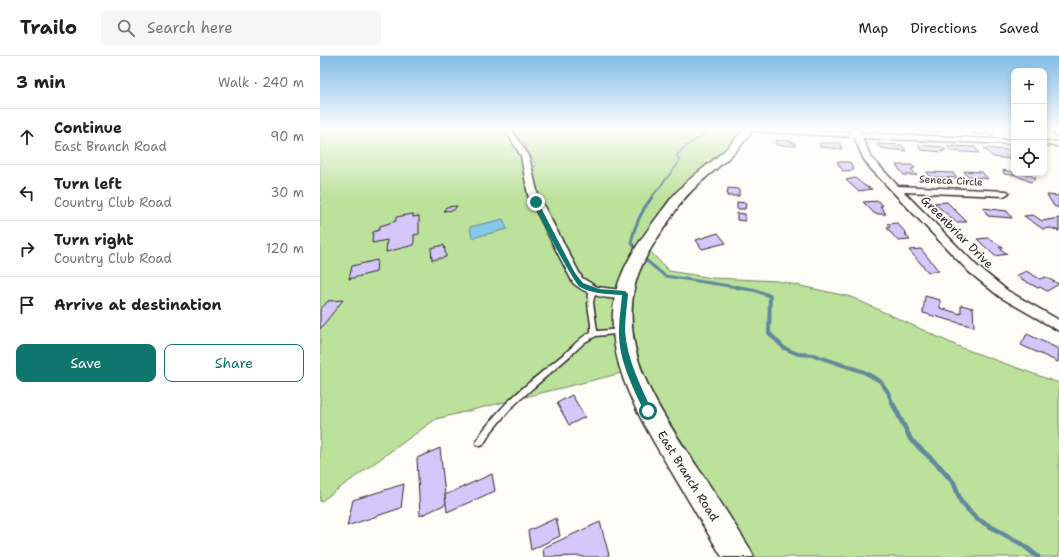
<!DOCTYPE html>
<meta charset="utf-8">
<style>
:root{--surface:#fff;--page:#f6f6f6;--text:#202124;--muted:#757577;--line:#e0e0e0;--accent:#0f766e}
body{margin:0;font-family:"Shantell Sans",sans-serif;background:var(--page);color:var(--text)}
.controls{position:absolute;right:12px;top:12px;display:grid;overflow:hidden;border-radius:8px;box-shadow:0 2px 6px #0003}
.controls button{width:36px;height:36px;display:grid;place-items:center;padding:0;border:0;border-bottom:1px solid var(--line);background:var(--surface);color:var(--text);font:20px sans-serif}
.stop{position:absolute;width:12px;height:12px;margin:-9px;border:3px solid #0f766e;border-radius:50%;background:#fff}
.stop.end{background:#0f766e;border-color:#fff;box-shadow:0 1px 4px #0008}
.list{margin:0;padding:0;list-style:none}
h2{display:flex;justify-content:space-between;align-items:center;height:52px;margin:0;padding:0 16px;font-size:17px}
h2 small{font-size:13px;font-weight:400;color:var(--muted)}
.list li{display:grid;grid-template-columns:26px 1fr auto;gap:12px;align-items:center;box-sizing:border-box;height:56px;padding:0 16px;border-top:1px solid var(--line)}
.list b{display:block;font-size:15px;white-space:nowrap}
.list p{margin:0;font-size:13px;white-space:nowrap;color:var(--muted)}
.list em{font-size:13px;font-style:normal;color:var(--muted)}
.actions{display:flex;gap:8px;padding:12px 16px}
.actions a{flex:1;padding:9px 0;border:1px solid var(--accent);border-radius:8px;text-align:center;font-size:14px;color:var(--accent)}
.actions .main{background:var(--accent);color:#fff}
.icon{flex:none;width:22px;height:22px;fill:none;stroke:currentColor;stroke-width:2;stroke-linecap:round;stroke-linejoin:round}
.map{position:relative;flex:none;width:739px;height:501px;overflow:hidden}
header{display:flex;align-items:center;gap:24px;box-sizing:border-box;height:56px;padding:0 20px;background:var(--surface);border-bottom:1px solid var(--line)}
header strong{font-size:19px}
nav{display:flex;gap:22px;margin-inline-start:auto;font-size:14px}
.search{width:280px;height:36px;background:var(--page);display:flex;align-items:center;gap:10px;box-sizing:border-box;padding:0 14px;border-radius:8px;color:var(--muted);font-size:15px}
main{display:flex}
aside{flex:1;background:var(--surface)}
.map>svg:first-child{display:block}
.green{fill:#bce19b;stroke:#748663}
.water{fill:#87c8e8;stroke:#62899c}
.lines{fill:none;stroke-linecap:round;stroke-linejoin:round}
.stream-far3{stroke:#62899c;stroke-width:2}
.stream-far2{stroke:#62899c;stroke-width:3}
.stream-far1{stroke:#62899c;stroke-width:4}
.stream{stroke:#62899c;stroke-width:5}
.building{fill:#d5c7fa;stroke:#2b2b2b}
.lane-casing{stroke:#2b2b2b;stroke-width:3}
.street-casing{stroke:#2b2b2b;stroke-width:3}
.secondary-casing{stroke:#2b2b2b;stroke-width:3}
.lane{fill:#fdfcf7;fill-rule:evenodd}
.street{fill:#fdfcf7;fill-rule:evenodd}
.secondary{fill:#fdfcf7;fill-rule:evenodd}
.route{fill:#0f766e}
.labels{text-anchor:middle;stroke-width:3.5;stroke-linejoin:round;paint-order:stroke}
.far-street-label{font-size:10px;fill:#2b2b2b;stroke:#fdfcf7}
.street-label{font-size:12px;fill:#2b2b2b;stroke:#fdfcf7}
</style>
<header>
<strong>Trailo</strong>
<div class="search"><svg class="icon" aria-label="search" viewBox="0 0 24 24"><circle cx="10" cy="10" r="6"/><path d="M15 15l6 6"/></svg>Search here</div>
<nav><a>Map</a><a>Directions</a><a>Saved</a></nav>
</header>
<main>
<aside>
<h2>3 min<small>Walk · 240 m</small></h2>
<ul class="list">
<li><svg class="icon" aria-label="ahead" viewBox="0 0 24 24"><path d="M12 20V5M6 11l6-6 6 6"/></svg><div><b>Continue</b><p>East Branch Road</p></div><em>90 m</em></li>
<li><svg class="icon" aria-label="left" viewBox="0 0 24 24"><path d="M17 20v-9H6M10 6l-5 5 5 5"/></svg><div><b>Turn left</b><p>Country Club Road</p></div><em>30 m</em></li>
<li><svg class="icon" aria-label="right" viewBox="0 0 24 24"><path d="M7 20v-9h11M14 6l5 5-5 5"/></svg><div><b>Turn right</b><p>Country Club Road</p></div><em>120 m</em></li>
<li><svg class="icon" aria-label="arrive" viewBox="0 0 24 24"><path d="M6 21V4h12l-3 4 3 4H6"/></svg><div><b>Arrive at destination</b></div></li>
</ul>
<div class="actions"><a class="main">Save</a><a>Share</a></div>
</aside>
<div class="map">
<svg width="739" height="501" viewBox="0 0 739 501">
<rect width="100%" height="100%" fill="#fdfcf7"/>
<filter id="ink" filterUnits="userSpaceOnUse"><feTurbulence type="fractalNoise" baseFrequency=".025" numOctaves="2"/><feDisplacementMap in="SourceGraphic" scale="8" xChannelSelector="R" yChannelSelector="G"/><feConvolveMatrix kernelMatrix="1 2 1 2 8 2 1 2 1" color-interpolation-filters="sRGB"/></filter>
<g filter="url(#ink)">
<polygon class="green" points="0,73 186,73 193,79 208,112 216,110 199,78 193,73 428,73 425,80 372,127 326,191 349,215 392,222 458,225 531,241 642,292 739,327 739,501 419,501 310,315 116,363 0,446"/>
<polygon class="water" points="183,163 187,173 152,182 150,171"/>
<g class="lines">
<polyline class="stream-far3" points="331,142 357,109 359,104 357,99 365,91 388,76 389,73"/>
<g class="stream-far2">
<path d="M318 196 311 186C315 169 321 155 332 141"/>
<polyline points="322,201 345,220 423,232"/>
</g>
<polyline class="stream-far1" points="417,231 435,234 450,240 449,277 464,292 478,298 493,299 544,316 560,325 568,336 573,349"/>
<polyline class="stream" points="573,348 591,384 619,410 634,427 641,446 657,463 702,488 718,501"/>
</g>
<g class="building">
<polygon points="592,73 617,73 619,76 594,75"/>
<polygon points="652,73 664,73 674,79 654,78 651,75 654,75"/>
<polygon points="456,84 471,85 472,87 475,87 475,90 456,89"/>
<polygon points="499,87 520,87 522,93 500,91"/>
<polygon points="557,88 582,89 586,95 560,92"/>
<polygon points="598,89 622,91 626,94 622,94 624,96 601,94"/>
<polygon points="627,90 655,91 659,97 631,95"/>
<polygon points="664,92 688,94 691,96 694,95 694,101 687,100 690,103 673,101"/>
<polygon points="517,106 530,106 534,114 523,115"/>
<polygon points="576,109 592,109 595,112 591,113 597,119 584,119"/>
<polygon points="683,114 709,119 716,122 711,126 695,119 684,118"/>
<polygon points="644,115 662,116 668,123 647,120"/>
<polygon points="607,116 633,117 637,122 610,121"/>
<polygon points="535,122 545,130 552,133 538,135 526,124"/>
<polygon points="408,132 419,133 419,140 407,140"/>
<polygon points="727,139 739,140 739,152 734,150"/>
<polygon points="559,145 563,150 560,150 566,158 555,158 543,146"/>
<polygon points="417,146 426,147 425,153 417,153"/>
<polygon points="627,146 647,166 636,166 614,147"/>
<polygon points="137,150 134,154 124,155 126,151"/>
<polygon points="663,152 687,155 692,162 668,160"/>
<polygon points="417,157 425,158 425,165 417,164"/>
<polygon points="93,158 93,161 99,160 99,178 94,179 94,189 66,196 67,184 52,187 53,176 59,174 60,170 76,165 76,161"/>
<polygon points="713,159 722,165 739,162 739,175 731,172 723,173 704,160"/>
<polygon points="577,167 587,178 585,178 590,184 578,185 567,172 570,171 567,168"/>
<polygon points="398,177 406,187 382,193 376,184"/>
<polygon points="668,182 683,191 679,191 687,198 675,200 657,183"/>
<polygon points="124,189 126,201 112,204 111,192"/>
<polygon points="601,193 609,203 619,215 608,216 589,194"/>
<polygon points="57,204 56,216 29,223 32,210"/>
<polygon points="706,215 720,223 725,221 739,228 727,235 720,231 718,232 696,220"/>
<polygon points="605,240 620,244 620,252 641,258 641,249 653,252 654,271 603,257"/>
<polygon points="23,244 0,273 0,254 8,245"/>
<polygon points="707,278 739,293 738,306 701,289"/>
<polygon points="252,339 265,361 249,369 237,347"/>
<polygon points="120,392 126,448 100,460 97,402"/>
<polygon points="172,418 175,435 127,456 125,439"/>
<polygon points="84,428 81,452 27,470 33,444"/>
<polygon points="236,462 240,480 211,494 208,475"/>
<polygon points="280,466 289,499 285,501 262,501 261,500 224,501 223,492"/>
</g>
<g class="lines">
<g class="lane-casing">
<path id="lane" d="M273 232 276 234 273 246 277 275 302 273H304L305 275 304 277 276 280 265 286 251 299 213 332 191 352 171 376 163 389 160 390 157 389 156 386C159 379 165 372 170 366 191 339 219 319 245 297 254 290 260 281 271 276 272 261 265 251 270 234Z"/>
</g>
<g class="street-casing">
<g id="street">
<path d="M185 73H191L209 100 218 139 262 222 277 231 309 235 311 238 309 241C292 246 266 239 253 227L208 139 201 100Z"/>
<polygon points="428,73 460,73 532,77 531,73 537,73 540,77 694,84 694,88 542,82 551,101 578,130 687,135 689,137 684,140 584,136 657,210 688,235 739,264 739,275 680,241 649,216 551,113 543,102 534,81 432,75"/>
<polygon points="728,73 735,73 739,75 739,81"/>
<polygon points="724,85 739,86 739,90 724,89"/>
</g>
</g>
<g class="secondary-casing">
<path id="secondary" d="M423 73H433C414 105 379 121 358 151 342 176 320 203 314 233 301 304 342 357 378 412 396 438 412 465 429 491L434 501H402C386 474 370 447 354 420 321 364 279 301 297 232 306 200 330 171 350 144 370 117 404 102 423 73Z"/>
</g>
<use href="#lane" class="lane"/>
<use href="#street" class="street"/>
<use href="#secondary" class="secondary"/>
</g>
</g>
<linearGradient id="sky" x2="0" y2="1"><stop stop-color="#81bce8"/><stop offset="0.51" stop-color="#fefefb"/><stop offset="1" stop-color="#fefefb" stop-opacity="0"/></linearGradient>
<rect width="739" height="143" fill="url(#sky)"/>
<path class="route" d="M214 144 218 146 255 217 263 227 279 233 305 235 308 238C307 250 305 263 305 275 307 304 321 330 332 355L331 357H325C313 332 298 303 299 274 299 263 301 251 302 239 288 238 272 238 260 231 253 226 214 152 214 144Z"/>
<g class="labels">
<g class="far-street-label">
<text transform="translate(631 124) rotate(3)" y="4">Seneca Circle</text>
</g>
<g class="street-label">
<text transform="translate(637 176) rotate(45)" y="4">Greenbriar Drive</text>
<text transform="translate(368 420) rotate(58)" y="4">East Branch Road</text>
</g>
</g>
</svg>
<div class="controls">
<button>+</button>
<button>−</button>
<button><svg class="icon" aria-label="locate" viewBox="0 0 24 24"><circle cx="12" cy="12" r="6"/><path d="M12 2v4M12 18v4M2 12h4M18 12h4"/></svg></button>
</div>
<div class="stop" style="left:328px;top:355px"></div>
<div class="stop end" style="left:216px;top:146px"></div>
</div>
</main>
